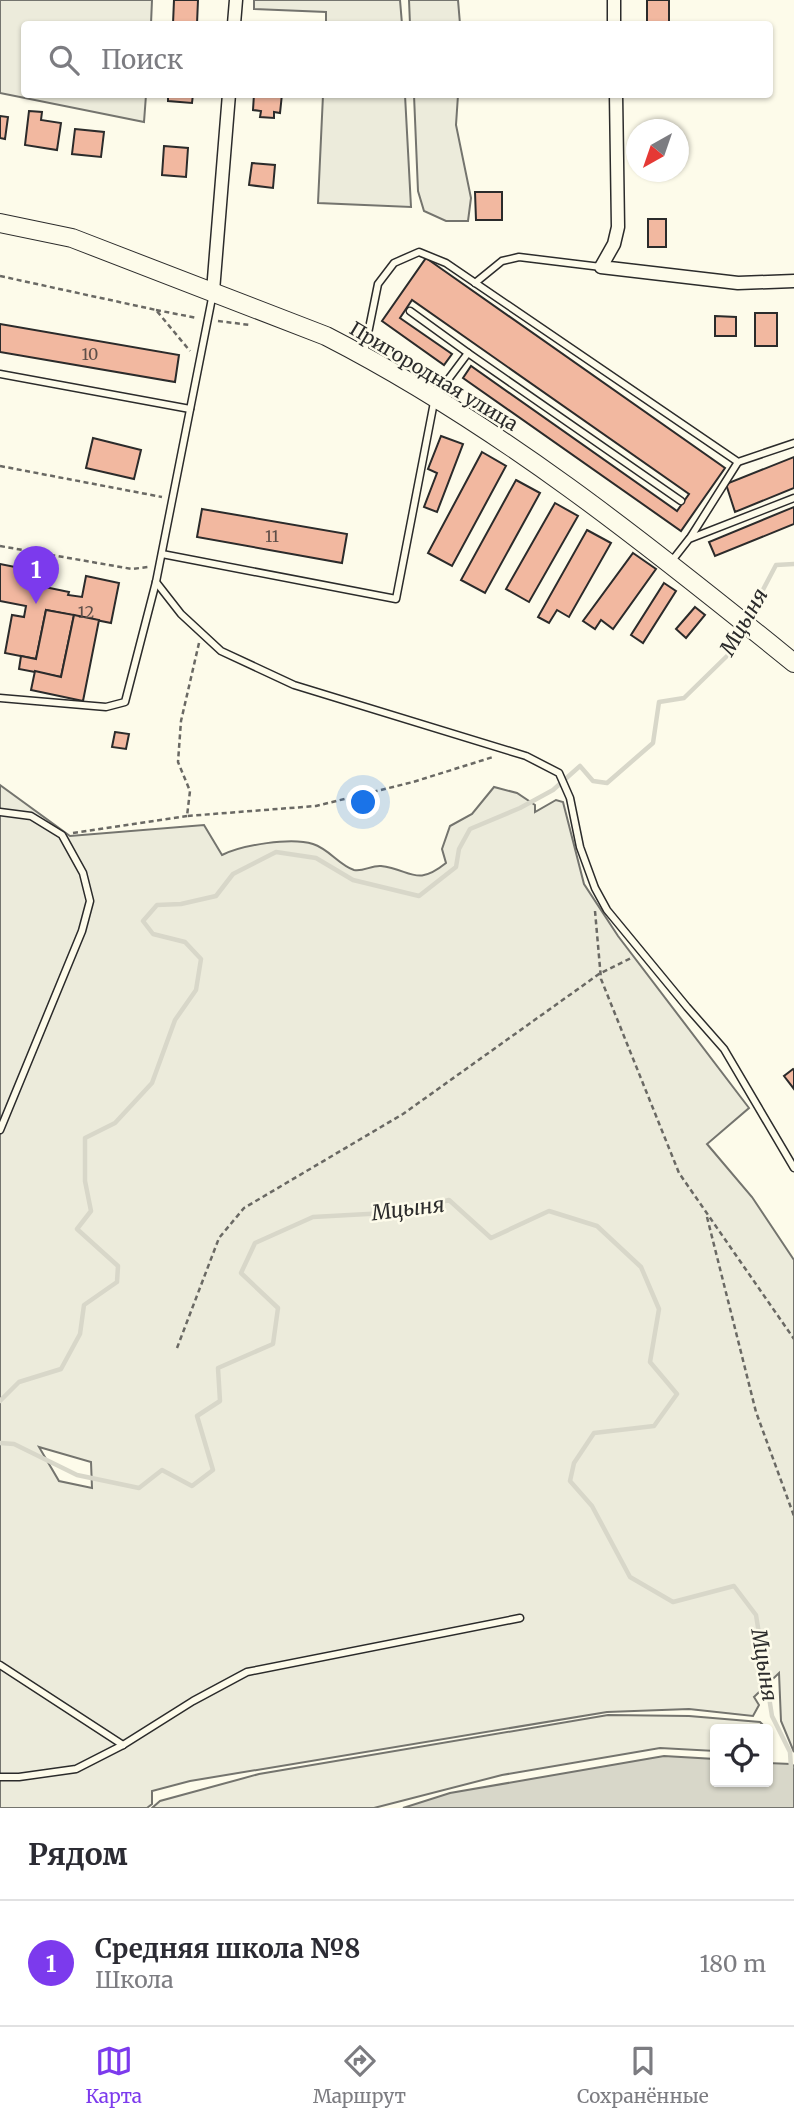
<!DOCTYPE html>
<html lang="ru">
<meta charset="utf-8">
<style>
:root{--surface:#fff;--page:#f7f7f7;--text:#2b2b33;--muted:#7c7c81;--line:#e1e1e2;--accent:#7c3aed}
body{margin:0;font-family:Merriweather,serif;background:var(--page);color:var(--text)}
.controls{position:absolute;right:21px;bottom:21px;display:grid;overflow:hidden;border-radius:7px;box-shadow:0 2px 5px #0004}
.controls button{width:63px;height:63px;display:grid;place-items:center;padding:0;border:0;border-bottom:2px solid var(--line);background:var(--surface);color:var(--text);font:35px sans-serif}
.compass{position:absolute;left:626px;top:119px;width:63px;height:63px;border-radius:50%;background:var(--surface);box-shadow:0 2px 5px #0004;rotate:220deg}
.you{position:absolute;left:364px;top:803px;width:24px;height:24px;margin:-18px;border:5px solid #fff;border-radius:50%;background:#1a73e8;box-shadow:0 0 0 10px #1a73e833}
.badge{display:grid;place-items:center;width:46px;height:46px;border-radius:50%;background:var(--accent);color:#fff;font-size:23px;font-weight:700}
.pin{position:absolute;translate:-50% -58px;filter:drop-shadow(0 2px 4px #0008)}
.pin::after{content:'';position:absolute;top:37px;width:24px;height:21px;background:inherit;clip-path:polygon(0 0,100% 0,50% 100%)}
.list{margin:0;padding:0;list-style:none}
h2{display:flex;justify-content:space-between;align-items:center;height:91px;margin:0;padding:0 28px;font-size:30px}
h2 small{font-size:23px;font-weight:400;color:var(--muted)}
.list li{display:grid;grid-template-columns:46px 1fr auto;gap:21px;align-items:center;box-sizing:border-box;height:126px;padding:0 28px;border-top:2px solid var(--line)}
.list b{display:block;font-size:26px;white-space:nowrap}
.list p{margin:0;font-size:23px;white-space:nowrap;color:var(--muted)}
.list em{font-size:23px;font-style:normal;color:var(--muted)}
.icon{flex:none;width:38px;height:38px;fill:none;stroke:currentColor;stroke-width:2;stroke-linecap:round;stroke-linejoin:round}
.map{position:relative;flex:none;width:794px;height:1808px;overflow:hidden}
.search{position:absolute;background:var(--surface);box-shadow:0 2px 5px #0004;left:21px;right:21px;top:21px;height:77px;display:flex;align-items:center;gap:18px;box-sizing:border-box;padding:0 24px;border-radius:7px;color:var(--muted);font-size:26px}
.sheet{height:217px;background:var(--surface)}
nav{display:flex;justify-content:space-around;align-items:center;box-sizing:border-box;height:98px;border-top:2px solid var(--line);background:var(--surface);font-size:19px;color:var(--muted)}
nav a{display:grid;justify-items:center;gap:4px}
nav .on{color:var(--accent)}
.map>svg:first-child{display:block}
.green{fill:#ecebdb;stroke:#74746e;stroke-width:2;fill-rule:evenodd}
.water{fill:#d8d7c9;stroke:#74746e;stroke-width:2}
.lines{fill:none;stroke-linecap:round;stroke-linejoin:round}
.stream{stroke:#d8d7c9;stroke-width:4.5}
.building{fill:#f2b8a0;stroke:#2b2b2b;stroke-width:2}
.lane-casing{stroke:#2b2b2b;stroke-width:9}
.street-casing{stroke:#2b2b2b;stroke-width:15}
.secondary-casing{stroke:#2b2b2b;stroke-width:20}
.path{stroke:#6a6964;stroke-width:2.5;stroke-dasharray:5 3.5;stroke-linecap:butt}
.lane{stroke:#fdfbea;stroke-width:6}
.street{stroke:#fdfbea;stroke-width:12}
.secondary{stroke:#fdfbea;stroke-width:18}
.labels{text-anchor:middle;stroke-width:5;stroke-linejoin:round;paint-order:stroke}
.number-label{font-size:16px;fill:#5d4e48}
.street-label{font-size:19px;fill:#2b2b2b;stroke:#fdfbea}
.water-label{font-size:21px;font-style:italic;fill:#2b2b2b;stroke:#fdfbea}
</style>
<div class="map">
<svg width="794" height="1808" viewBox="0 0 794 1808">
<rect width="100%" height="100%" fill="#fdfbea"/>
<g class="green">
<polygon points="0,0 152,0 151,24 24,24 24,94 146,95 144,122 0,93"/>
<polygon points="254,0 400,0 402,24 326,24 326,12 254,9"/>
<polygon points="409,0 458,0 460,24 410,24"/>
<polygon points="323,95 405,95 411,207 318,203"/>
<polygon points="414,95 458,95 456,125 471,198 468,221 446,221 424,211 418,191"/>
<path d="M0 785 70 836 204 825 222 855C242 845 291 837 313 844 329 849 339 865 354 870 363 872 372 865 381 866 412 870 416 887 446 863L442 849 450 826 472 814 494 787 517 793 535 805V812L556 800 563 802 584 884 618 936 749 1108 707 1144 752 1197 794 1260V1752L781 1721 779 1673 754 1697 759 1705 753 1716 689 1709 607 1712 190 1781 152 1791V1804L147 1808H0ZM39 1447 91 1462 92 1488 59 1481Z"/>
<polygon points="608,1715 689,1716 760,1722 767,1729 715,1729 715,1751 660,1748 502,1775 374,1808 152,1808 160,1801 259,1774"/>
</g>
<polygon class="water" points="664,1756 715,1759 715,1782 768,1782 768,1763 791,1764 794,1766 794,1808 403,1808 450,1793"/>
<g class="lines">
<g class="stream">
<polyline points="747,620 776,565 794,564"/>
<polyline points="0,1401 19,1382 61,1369 80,1334 84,1305 117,1282 118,1266 77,1229 91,1211 85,1181 85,1138 115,1123 152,1083 175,1020 196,990 201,959 185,942 153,934 143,921 157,905 181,904 216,896 233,874 276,852 316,858 353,880 419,896 456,867 459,849 470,829 520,808 553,790 580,766 593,781 607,783 653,743 659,702 684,698 728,655 743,628"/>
<polyline points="0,1443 14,1444 77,1475 139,1488 162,1470 192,1486 213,1470 197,1416 220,1401 218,1368 273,1344 278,1308 241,1273 255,1243 313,1217 404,1212 449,1200 491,1238 549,1211 597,1226 641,1267 659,1309 650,1362 677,1394 654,1426 594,1433 574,1463 570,1481 592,1506 630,1577 673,1602 734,1586 756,1615 772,1716 790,1752 791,1768"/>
</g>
</g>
<g class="building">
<polygon points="174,0 198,0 197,24 173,24"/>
<rect x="647" y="0" width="22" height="24"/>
<polygon points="168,94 193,94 192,103 168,101"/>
<polygon points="254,94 282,94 280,113 274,112 274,118 260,117 261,111 253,110"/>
<polygon points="29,111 42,112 41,120 61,123 57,150 25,145"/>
<polygon points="0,116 8,117 5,139 0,138"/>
<polygon points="75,129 104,132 101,157 72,154"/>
<polygon points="164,146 188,148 186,177 162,175"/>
<polygon points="252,163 275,165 273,188 249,185"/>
<polygon points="475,192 502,192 502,220 476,220"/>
<rect x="648" y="219" width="18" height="28"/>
<polygon points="426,258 725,468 681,531 463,378 471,366 677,511 689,494 412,300 400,318 452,354 444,365 382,321"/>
<rect x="755" y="313" width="22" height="33"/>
<polygon points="715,316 736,317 736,336 715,336"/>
<polygon points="0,324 179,355 175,382 0,352"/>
<polygon points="441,436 463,444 437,512 424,507 437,473 428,469"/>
<polygon points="93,438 141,450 134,479 86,468"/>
<polygon points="482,452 506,466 452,566 428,553"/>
<polygon points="794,457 794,488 735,512 726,484"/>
<polygon points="516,480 540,493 485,593 461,580"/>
<polygon points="555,503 578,516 529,602 506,589"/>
<polygon points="794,507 794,524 715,556 709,542"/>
<polygon points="202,509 347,534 342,563 197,537"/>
<polygon points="587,530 611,543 569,617 557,610 549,623 538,617"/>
<polygon points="633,553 656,569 613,629 601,620 595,629 583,621"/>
<polygon points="0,564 30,570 26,586 40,589 40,586 69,592 68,595 82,597 86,576 119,583 111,623 46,610 36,659 5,653 12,615 24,617 26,606 0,601"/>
<polygon points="664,583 676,591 643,643 631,635"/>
<polygon points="695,607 705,615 686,638 676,629"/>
<polygon points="46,610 74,615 61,677 19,669 21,656 36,659"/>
<polygon points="74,615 99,620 83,701 31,690 35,671 61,677"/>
<polygon points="115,732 129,734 126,749 112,747"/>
<polygon points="793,1069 794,1070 794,1089 784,1076"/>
</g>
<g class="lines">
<g class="lane-casing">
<g id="lane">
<polyline points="475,283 502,261 519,257 601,267"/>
<polyline points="410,311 468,353"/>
<polyline points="364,353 378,284 394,263 419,252 446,263 738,462 794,443"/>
<polyline points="0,374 190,409"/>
<polyline points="690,538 738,462"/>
<polyline points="162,554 396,599 435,397 468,353 681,501"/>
<polyline points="671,562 689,539 794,498"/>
<polyline points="156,582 181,614 221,651 294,685 526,756 559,773 570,798 580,847 595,888 607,910 687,1007 724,1049 794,1168"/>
<polyline points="0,698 106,707 125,702 156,582 213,293"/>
<polyline points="0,812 31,816 62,835 83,873 90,901 82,931 0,1130"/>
<polyline points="0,1665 123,1745"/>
<polyline points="0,1777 19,1777 76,1769 123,1745 193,1701 247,1672 520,1618"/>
</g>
</g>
<g class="street-casing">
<g id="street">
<polyline points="614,0 614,24"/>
<polyline points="234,24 236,0"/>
<polyline points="616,94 618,227 614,244 601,267 738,283 794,281"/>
<polyline points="213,291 229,94"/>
</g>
</g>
<g class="secondary-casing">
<path id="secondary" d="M0 223 72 238 326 336C496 423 646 543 794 663"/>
</g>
<g class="path">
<polyline points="0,276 156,310 190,351"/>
<polyline points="156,310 197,318"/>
<polyline points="218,321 250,325"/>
<polyline points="0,466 162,497"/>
<polyline points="0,546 132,569 148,567"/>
<polyline points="199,643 181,721 178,762 190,791 187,816 316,806 413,782 493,757"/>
<polyline points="73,833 187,816"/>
<polyline points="595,911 601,979 679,1173 794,1339"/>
<polyline points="707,1217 756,1412 794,1516"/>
<polyline points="177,1348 219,1238 244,1208 403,1114 599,974 633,957"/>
</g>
<use href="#lane" class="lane"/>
<use href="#street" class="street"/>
<use href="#secondary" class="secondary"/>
</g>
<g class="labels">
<g class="number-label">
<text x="90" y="360">10</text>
<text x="272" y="542">11</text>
<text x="86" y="618">12</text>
</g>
<g class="street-label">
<text transform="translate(434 376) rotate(31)" y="7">Пригородная улица</text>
</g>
<g class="water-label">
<text transform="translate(744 622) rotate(-60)" y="7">Мцыня</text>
<text transform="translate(408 1209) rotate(-7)" y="7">Мцыня</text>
<text transform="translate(764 1665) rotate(81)" y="7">Мцыня</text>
</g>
</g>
</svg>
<div class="controls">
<button><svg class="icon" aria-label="locate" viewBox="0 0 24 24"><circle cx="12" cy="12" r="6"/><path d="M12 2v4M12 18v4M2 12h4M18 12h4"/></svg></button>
</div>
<svg class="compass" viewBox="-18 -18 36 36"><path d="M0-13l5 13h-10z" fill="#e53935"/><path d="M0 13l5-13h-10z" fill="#7c7c81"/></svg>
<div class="you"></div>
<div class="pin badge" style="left:36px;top:604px">1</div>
<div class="search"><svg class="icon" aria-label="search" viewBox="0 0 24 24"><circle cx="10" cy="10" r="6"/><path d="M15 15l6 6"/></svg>Поиск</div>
</div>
<section class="sheet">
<h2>Рядом<small></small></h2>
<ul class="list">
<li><span class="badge">1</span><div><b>Средняя школа №8</b><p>Школа</p></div><em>180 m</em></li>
</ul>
</section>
<nav>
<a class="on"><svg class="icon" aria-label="map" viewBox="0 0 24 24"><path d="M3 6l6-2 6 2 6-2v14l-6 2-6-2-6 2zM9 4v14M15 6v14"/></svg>Карта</a>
<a><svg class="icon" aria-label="directions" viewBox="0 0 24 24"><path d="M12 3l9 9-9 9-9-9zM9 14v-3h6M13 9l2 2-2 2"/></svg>Маршрут</a>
<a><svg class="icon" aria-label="saved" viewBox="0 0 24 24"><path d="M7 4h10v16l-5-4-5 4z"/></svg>Сохранённые</a>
</nav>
